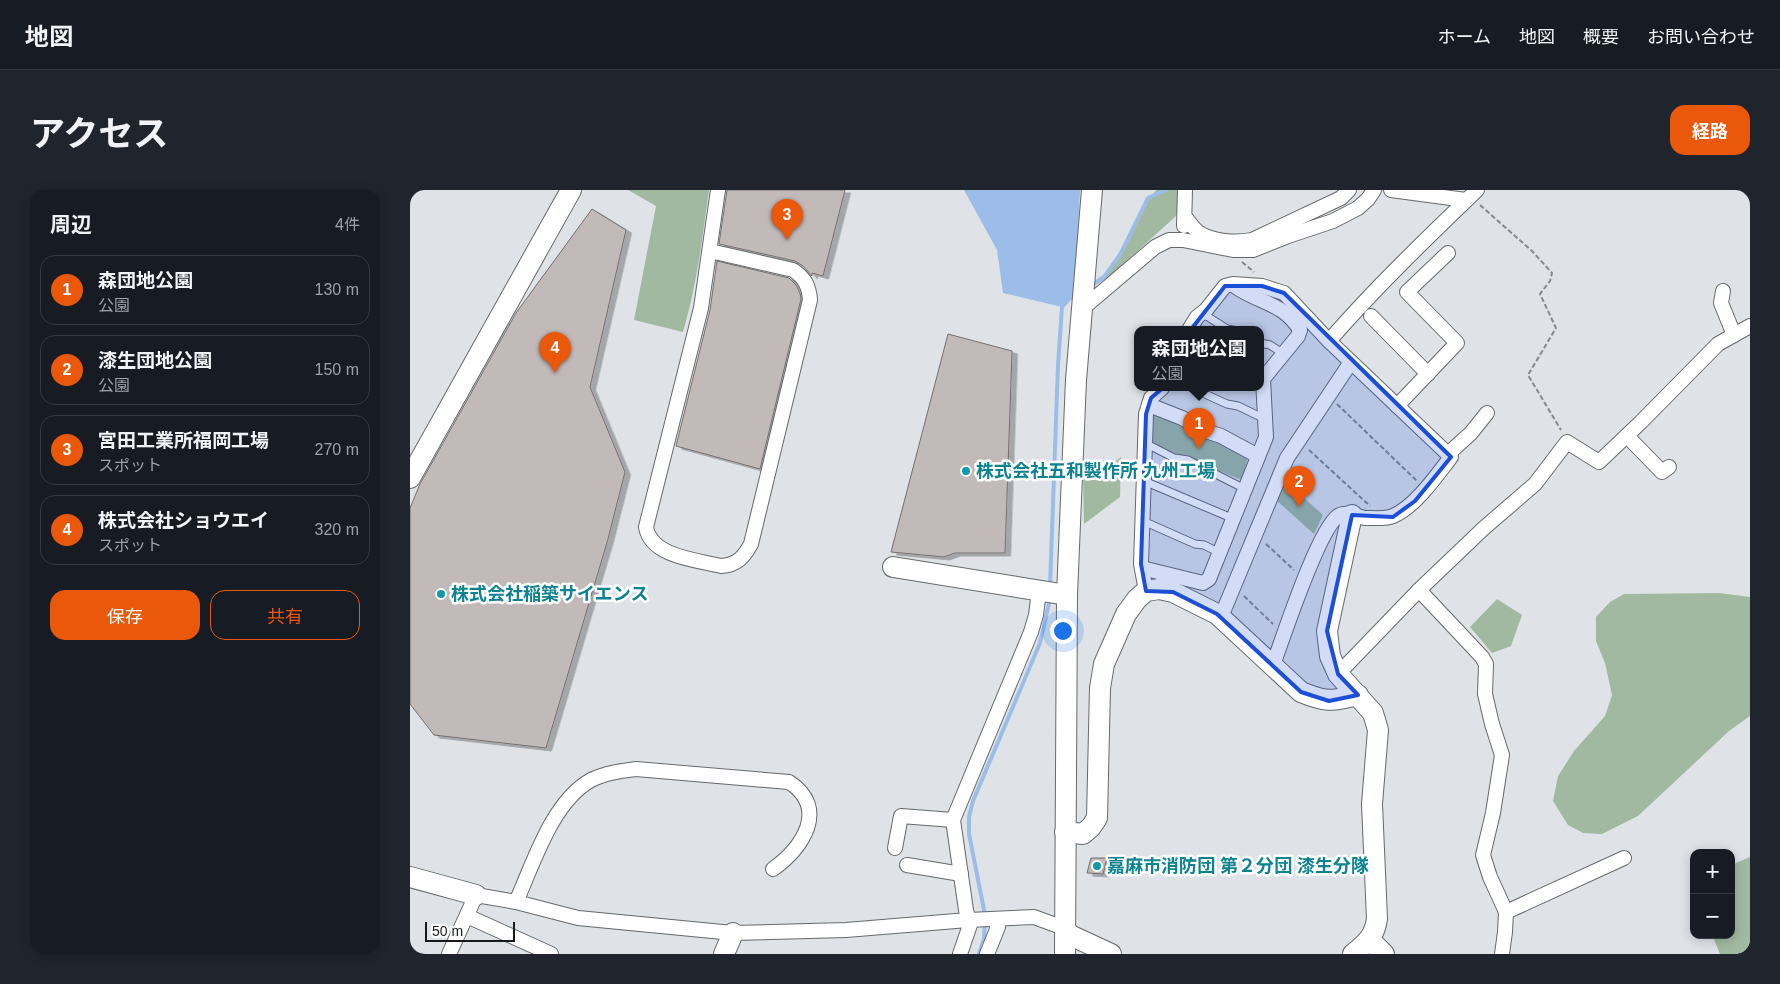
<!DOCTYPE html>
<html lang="ja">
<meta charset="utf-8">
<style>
:root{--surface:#171b24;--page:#20242c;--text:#f1f3f6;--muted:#9ea1a6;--line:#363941;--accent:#ea580c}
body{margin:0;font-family:Arial,"Noto Sans JP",sans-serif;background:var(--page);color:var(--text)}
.controls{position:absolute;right:15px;bottom:15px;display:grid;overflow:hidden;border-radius:10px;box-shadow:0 2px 12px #0003}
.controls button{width:45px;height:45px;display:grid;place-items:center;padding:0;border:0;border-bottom:1px solid var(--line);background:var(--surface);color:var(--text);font:25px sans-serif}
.scale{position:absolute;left:15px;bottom:12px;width:90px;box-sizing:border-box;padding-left:5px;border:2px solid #161819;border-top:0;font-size:14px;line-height:18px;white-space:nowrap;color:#161819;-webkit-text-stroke:4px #fff;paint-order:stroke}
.you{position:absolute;left:652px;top:440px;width:18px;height:18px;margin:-12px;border:4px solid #fff;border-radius:50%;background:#1a73e8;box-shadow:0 0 0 8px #1a73e833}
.badge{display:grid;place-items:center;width:32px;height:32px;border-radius:50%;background:var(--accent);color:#fff;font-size:16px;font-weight:700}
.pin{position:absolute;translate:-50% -41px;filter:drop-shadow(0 1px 2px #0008)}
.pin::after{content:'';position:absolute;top:26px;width:18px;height:15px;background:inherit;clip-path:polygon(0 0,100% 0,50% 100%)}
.popup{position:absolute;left:724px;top:136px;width:130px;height:65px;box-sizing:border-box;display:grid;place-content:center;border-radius:10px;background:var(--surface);filter:drop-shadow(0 1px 4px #0005);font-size:16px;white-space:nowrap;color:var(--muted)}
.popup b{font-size:19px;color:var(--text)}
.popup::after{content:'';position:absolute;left:50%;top:100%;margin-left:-10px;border:10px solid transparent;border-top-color:var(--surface)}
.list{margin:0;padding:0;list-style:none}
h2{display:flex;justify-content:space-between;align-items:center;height:65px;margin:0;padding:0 20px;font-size:21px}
h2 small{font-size:16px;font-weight:400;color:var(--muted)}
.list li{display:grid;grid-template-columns:32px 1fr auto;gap:15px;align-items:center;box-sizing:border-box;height:70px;margin:0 10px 10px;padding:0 10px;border:1px solid var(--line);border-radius:15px}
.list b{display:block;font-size:19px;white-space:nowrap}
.list p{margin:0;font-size:16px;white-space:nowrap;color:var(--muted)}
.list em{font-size:16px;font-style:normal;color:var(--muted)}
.actions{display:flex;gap:10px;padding:15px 20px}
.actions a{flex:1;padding:11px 0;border:1px solid var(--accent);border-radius:15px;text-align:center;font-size:18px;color:var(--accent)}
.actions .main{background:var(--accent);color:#fff}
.map{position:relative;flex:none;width:1340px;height:764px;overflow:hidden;border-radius:15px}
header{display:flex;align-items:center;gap:30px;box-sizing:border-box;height:70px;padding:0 25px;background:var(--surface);border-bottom:1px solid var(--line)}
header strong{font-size:24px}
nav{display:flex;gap:28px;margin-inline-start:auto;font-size:18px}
.intro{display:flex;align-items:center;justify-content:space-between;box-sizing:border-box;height:120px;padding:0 30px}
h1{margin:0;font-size:35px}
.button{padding:12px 22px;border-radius:15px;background:var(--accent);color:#fff;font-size:18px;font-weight:700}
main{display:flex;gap:30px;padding:0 30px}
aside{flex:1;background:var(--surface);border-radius:15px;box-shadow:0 2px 12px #0003}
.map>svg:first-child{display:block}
.green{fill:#a2b9a1}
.water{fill:#9cbde8}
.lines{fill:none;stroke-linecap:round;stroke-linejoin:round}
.stream{stroke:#9cbde8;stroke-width:4}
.building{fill:#c1bab9;stroke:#756e6e;filter:url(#shadow)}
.lane-casing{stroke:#65696d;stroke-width:9}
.street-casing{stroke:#65696d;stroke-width:16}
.secondary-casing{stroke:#65696d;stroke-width:22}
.path{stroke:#85888b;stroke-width:2;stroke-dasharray:5 2.5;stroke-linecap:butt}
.lane{stroke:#fff;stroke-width:7}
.street{stroke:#fff;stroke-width:14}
.secondary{stroke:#fff;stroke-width:20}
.marked{fill:#1d4ed8;fill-opacity:0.2;stroke:#1d4ed8;stroke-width:4;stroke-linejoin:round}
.culture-dot{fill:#0f9aa8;stroke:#fff;stroke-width:2}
.labels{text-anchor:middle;stroke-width:5;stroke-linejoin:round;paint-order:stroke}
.culture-label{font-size:18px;font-weight:bold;fill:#0d838f;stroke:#fff;text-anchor:start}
</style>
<header>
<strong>地図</strong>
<nav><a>ホーム</a><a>地図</a><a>概要</a><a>お問い合わせ</a></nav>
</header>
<div class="intro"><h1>アクセス</h1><a class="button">経路</a></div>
<main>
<aside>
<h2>周辺<small>4件</small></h2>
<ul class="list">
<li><span class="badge">1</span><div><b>森団地公園</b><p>公園</p></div><em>130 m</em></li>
<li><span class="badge">2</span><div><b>漆生団地公園</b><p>公園</p></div><em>150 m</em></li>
<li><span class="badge">3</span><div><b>宮田工業所福岡工場</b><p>スポット</p></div><em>270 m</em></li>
<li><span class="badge">4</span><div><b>株式会社ショウエイ</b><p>スポット</p></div><em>320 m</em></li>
</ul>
<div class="actions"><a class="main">保存</a><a>共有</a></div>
</aside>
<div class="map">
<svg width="1340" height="764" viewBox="0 0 1340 764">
<defs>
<filter id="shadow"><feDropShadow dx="5.5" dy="3" stdDeviation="0" flood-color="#0004"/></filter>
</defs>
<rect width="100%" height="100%" fill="#dfe3e8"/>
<g class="green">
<path d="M218 0H299C292 50 287 94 273 142L224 130 246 16Z"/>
<polygon points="747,0 771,0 771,17 765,27 701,85 688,93 720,47 738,8"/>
<polygon points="748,223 838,267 832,290 737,252 739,227"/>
<polygon points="711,267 710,307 674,334 673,286 679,281 686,286"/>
<polygon points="872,288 913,325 904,344 865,309"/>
<polygon points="1309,403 1340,407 1340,526 1319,541 1228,626 1192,644 1173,643 1158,635 1143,611 1148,586 1164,561 1195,526 1202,505 1195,473 1186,451 1186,427 1200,412 1214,404"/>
<polygon points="1087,409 1112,425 1101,456 1082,463 1060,437"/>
<polygon points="1340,667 1340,764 1310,764 1303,747 1303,745 1321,745 1321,679 1326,673"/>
</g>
<polygon class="water" points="554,0 670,0 665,107 658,109 652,117 593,103 587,60"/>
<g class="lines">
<g class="stream">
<polyline points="682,95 694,87 710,65 738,8 756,0"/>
<polyline points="640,397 648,175 652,117 659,109 666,106"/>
<polyline points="575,725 559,644 559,627 563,611 630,453 640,409"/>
<polyline points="569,764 574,749 575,732"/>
</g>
</g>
<g class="building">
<polygon points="317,0 435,0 413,86 402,83 402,86 393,76 385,71 309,54"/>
<polygon points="182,19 216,40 180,197 215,282 198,349 136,558 24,545 0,514 0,318 10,294 106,123"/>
<polygon points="307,71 379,88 386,95 390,103 391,109 350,279 266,256 300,120"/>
<polygon points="538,144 602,161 595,363 545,363 534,367 481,362"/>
<polygon points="681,668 697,668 693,684 677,683"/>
</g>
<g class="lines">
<g class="lane-casing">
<g id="lane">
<polyline points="792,123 817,139 823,140"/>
<polyline points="850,153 860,155 874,164"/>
<polyline points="782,198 817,214 828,216 855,229"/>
<polyline points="735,253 764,268 778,270 835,299"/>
<polyline points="734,291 824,329"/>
<polyline points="733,331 785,354 794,355 810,363"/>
</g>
</g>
<g class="street-casing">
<g id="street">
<polyline points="981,0 1056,10"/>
<path d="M775 27C779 32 783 38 788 42 802 52 826 53 842 50L931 8 939 0"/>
<polyline points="774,36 775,0"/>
<path d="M300 61 383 80C395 88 399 96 400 110L341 354C334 367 327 375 311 376 287 370 241 367 236 337L291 118 308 0"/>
<polyline points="1313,101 1311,113 1324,145"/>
<polyline points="672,119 745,57 759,50 773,50 823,60 843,60 878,46 923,31 948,18 958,9 964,0"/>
<polyline points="961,126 1018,184"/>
<path d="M779 140 787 127 796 120 815 96 823 94 852 96 874 103 919 151 1041 267C1027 285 1005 317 983 326 977 329 964 328 957 328 948 328 937 320 928 326 908 340 873 448 863 475"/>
<path d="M919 151C965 98 1016 49 1067 0"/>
<polyline points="739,215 772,228 796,241 811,246 848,266"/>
<polyline points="987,216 1047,153 997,102 1038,63"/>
<polyline points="1217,246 1252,282 1259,277"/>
<polyline points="1038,264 1061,243 1077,223"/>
<path d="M732 378 793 393 799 389 856 247 853 189 888 146 890 140C874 113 849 113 826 97"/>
<polyline points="1009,400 1072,467 1076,474 1075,504 1082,534 1092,565 1083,623 1073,665 1080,687 1096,722"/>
<polyline points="736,401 731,374 736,224 741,208 752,198"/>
<polyline points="811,427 877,268 941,172"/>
<polyline points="928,484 1009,400 1074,338 1125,294 1157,252 1189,272 1231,232 1308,154 1340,136"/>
<polyline points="485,658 491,626 543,630"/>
<polyline points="497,675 551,684"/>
<path d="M106 712C124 672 142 612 181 590 195 583 211 581 226 579L379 592C419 618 393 658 363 679"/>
<polyline points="57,726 141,764"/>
<polyline points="39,764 66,705 106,712 168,728 323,743 436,740 558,730 624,727 654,738"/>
<polyline points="550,764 560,735 556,720 543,630 621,442 626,425 629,401"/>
<polyline points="577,764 588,737 584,729"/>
<polyline points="1092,764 1095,742 1096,722 1214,668"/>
</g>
</g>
<g class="secondary-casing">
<g id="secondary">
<polyline points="0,288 161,0"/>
<path d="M942 325 917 441 920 466 928 484 963 523 968 540 962 614 967 729C964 748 956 753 943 764"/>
<polyline points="483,377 657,405"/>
<path d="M655 642 673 644 681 637 687 628 690 498 694 474 716 424 727 409 736 401 749 399 763 402 807 424 891 502C918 513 921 511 948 505"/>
<polyline points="0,687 66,705"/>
<polyline points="654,738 660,745 701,764"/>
<polyline points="960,750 974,764"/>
<polyline points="314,764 323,743"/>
<polyline points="655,764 657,405 666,190 682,0"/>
</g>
</g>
<g class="path">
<polyline points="1070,15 1122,61 1142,83 1140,91 1130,104 1146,138 1118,185 1151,240"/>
<polyline points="832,72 844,82"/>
<polyline points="927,214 1007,291"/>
<polyline points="899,260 960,316"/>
<polyline points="856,354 884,380"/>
<polyline points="834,406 863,434"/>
</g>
<use href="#lane" class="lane"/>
<use href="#street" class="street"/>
<use href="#secondary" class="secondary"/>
</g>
<path class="marked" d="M815 96H852L874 103 1041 267 1005 311 983 327 942 325 917 441 928 484 948 505 919 511 891 502 807 424 763 402 736 401 731 374 736 224 741 208 761 191 772 151Z"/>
<g class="culture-dot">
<circle cx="556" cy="281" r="5"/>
<circle cx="31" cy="404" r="5"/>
<circle cx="687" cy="676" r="5"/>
</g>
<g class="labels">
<g class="culture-label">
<text x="566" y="287">株式会社五和製作所 九州工場</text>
<text x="41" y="410">株式会社稲築サイエンス</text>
<text x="697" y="682">嘉麻市消防団 第２分団 漆生分隊</text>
</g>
</g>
</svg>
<div class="controls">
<button>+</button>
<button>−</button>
</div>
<div class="scale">50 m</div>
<div class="you"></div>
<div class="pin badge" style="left:789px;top:259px">1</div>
<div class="popup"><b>森団地公園</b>公園</div>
<div class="pin badge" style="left:889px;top:317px">2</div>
<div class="pin badge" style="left:377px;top:50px">3</div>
<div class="pin badge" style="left:145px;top:183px">4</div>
</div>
</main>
